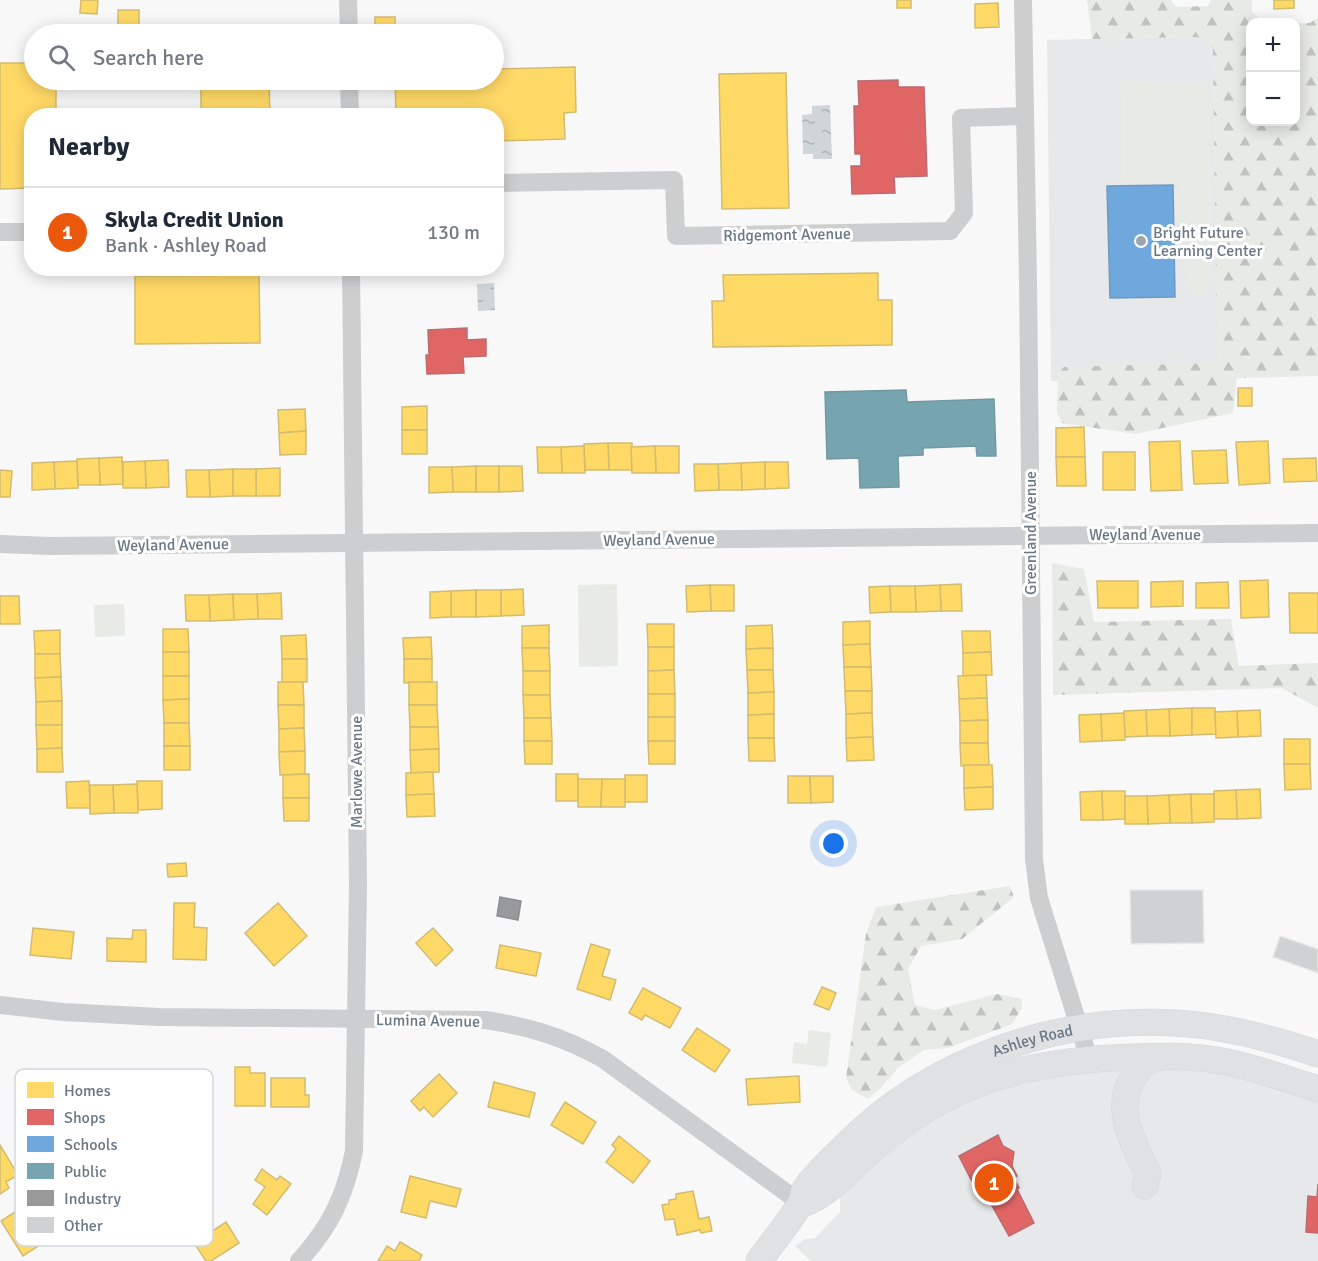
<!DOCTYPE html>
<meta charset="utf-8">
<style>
:root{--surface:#fff;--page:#f6f6f7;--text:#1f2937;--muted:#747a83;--line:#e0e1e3;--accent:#ea580c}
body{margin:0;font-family:Signika,sans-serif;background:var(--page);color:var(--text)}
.controls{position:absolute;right:18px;top:18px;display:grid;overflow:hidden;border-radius:12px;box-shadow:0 3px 15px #0003}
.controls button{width:54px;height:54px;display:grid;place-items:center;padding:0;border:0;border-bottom:2px solid var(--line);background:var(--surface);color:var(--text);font:30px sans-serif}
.you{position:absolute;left:834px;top:844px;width:21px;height:21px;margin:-15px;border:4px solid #fff;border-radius:50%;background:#1a73e8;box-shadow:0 0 0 9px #1a73e833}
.badge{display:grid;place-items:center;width:39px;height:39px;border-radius:50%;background:var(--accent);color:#fff;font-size:20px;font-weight:700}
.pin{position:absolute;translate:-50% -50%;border:3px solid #fff;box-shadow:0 2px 6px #0006}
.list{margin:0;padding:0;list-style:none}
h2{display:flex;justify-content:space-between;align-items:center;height:78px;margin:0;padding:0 24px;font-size:26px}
h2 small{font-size:20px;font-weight:400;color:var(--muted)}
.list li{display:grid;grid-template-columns:39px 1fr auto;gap:18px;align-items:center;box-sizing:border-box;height:90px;padding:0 24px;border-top:2px solid var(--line)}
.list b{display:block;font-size:22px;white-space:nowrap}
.list p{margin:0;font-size:20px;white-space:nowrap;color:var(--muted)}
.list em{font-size:20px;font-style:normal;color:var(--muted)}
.icon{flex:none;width:33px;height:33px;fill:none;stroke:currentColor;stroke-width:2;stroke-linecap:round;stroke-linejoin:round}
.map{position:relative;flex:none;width:1318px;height:1261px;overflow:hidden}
.search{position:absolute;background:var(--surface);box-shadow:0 3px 15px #0003;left:24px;top:24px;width:480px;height:66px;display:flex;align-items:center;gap:15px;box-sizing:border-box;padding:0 21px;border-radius:33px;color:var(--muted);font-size:22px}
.panel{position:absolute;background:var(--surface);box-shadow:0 3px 15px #0003;left:24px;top:108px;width:480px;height:168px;border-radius:24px}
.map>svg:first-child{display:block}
.built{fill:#e7e8e9}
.green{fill:#e8eae6}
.forest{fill:url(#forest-firs)}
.water{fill:url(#water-ripples)}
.homes{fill:#ffd966;stroke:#d2bc70;stroke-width:1.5}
.shops{fill:#e06666;stroke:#bd6b70;stroke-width:1.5}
.schools{fill:#6fa8dc;stroke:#6e9ac2;stroke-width:1.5}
.public{fill:#76a5af;stroke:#7298a3;stroke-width:1.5}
.industry{fill:#999;stroke:#8b8f93;stroke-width:1.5}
.building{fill:#cfd1d2;stroke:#e8e8e8;stroke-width:1.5}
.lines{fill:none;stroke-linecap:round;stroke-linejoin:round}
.secondary-casing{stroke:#d5d6d7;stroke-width:27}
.street{stroke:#cdcecf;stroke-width:18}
.secondary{stroke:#e0e1e2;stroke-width:26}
.poi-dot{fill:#9ca5ae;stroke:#fff;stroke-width:2}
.labels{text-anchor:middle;stroke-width:6;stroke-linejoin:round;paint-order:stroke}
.poi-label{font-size:16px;fill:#6a7886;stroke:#fff;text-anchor:start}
.street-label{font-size:16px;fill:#6a7886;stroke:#fff}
.key{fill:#fff;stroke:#d2d6db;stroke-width:1.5}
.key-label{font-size:16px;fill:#6a7886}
</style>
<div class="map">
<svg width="1318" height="1261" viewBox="0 0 1318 1261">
<defs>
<pattern id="forest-firs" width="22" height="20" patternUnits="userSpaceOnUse" patternTransform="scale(1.5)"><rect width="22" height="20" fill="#e8eae6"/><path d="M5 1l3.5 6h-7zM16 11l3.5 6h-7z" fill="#c0c2c0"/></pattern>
<pattern id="water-ripples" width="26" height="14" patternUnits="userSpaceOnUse" patternTransform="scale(1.5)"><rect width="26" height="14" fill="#cfd5d8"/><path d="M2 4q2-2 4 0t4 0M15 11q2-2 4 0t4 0" fill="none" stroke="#acb2b5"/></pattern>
</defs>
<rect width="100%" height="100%" fill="#f8f8f8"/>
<g class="built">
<polygon points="1221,36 1225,378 1051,381 1047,40"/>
<polygon points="1166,1066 1210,1070 1269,1085 1318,1102 1318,1261 811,1261 795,1246 805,1239 815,1238 840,1212 840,1197 847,1186 916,1130 963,1103 997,1089 1042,1075"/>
</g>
<g class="green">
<polygon points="1121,80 1208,85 1212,242 1180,242 1178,180 1122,182"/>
<path d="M1197 257 1208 259C1215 272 1212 302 1191 289 1184 275 1181 264 1197 257Z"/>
<polygon points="617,584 618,666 579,667 578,585"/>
<polygon points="124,604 125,636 95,637 94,605"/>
<polygon points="809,1030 831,1033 827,1067 792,1063 794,1042 807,1044"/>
</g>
<g class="forest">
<polygon points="1087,0 1171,0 1176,7 1208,6 1211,0 1252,0 1252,12 1262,21 1292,22 1250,22 1250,122 1296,122 1296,23 1310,23 1318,17 1318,376 1237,378 1233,413 1135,434 1062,423 1057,413 1058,373 1064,367 1217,363 1213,49 1207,39 1196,37 1092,39"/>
<polygon points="1052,563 1084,569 1094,622 1231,619 1239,666 1318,663 1318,708 1282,688 1053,695"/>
<polygon points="1010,886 1014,897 962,939 921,946 908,969 915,1005 935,1010 997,994 1022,999 1022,1008 1012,1024 948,1048 924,1050 898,1068 880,1089 868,1099 852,1090 846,1078 866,934 876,907"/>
</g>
<g class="water">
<polygon points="830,105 832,159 813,159 813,154 803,154 802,115 812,114 812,106"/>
<polygon points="494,283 495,310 478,311 477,284"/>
</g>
<g class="homes">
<polygon points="81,0 98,0 97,14 80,13"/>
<rect x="897" y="0" width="14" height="8"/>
<polygon points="1274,0 1294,0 1294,8 1274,9"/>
<polygon points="998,3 999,27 975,28 975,4"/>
<polygon points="118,10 139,10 139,28 118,29"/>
<polygon points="375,17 395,17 395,32 375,33"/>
<polygon points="0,63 34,63 34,80 56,80 56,116 32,116 32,188 0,189"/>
<polygon points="575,67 576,112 564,113 565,139 496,141 496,116 396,116 395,80 494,80 494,69"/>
<polygon points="786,73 789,208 722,209 719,74"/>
<polygon points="201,80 269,80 270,116 201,116"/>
<polygon points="878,273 878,300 892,300 892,345 713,347 712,301 724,301 723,275"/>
<polygon points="259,275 260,343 135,344 135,276"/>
<rect x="1238" y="388" width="14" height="18"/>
<polygon points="427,406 427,430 402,430 402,407"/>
<polygon points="305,409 306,431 279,433 278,410"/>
<polygon points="1084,427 1085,457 1056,457 1056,428"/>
<rect x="402" y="430" width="25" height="24"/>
<polygon points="306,431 306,454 280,455 279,433"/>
<polygon points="1180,441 1182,490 1151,491 1149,442"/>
<polygon points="1268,441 1270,483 1239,485 1236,442"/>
<polygon points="608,443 632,443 632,470 609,470"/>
<polygon points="608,443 609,470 585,470 584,444"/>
<polygon points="584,446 585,473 562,473 561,447"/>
<polygon points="655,446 679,446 679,473 656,473"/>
<polygon points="655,446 656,473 632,473 631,447"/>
<polygon points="537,447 561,447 562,473 538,473"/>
<polygon points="1226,450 1228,483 1194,484 1192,451"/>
<rect x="1103" y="452" width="32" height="38"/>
<polygon points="122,457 123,484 100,485 99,458"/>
<polygon points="1056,457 1085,457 1086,486 1057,486"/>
<polygon points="99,458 100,485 78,485 77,459"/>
<polygon points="1316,458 1317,481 1284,482 1283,459"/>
<polygon points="168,460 169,487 146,488 145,461"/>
<polygon points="77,461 78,488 55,489 54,462"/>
<polygon points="145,461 146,488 123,488 123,462"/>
<polygon points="54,462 55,489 32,490 32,463"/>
<polygon points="765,462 788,462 789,488 765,489"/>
<polygon points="765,462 765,489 742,490 741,463"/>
<polygon points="741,463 742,490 719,490 718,464"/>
<polygon points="694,464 718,464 719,490 695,491"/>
<polygon points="476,466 476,492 453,492 452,467"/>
<rect x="476" y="466" width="23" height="26"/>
<polygon points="499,466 522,466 523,491 499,492"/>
<polygon points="429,467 452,467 453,492 429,493"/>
<polygon points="280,468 280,496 256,496 256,469"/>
<polygon points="233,469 233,496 210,497 209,470"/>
<rect x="233" y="469" width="23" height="27"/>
<polygon points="0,470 12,471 10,497 0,497"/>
<polygon points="186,470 209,470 210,497 187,497"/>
<polygon points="1268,580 1269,617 1241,618 1240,581"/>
<polygon points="1097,581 1138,581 1138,608 1098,608"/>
<polygon points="1183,581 1183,606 1151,607 1151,582"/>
<polygon points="1228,582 1229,608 1196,608 1196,583"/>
<polygon points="961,584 962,611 941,611 940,585"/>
<polygon points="710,585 734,585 734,611 711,611"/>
<polygon points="710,585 711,611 687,612 686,586"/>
<polygon points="940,585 941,611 916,612 915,586"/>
<polygon points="890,586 891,612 870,613 869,587"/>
<polygon points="890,586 915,586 916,612 891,612"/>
<polygon points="523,589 524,615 501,616 501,590"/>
<polygon points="476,590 476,617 451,617 451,591"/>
<polygon points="476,590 501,590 501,616 476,617"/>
<polygon points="451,591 451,617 430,618 430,592"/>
<polygon points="281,593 282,619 258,619 257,594"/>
<polygon points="1289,593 1318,593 1318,633 1290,633"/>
<polygon points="233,594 234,620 210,621 209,595"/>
<polygon points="233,594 257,594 258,619 234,620"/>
<polygon points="185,595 209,595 210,621 186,621"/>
<polygon points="0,596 19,596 20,624 0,624"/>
<polygon points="870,621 870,644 843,645 843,622"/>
<polygon points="647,624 674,624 674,647 648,647"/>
<polygon points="549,625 549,648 522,648 522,626"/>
<polygon points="772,625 773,648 746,649 746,626"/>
<polygon points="163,629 188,629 189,652 163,652"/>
<polygon points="60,630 60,654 35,654 34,631"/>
<polygon points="962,631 990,631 991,652 963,653"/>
<polygon points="306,635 307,659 282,659 281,636"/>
<polygon points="431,637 432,659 404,659 403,638"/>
<polygon points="870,644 871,667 844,667 843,645"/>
<polygon points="648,647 674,647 674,670 648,671"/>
<polygon points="522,648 549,648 550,671 523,671"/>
<polygon points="773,648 773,670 747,670 746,649"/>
<rect x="163" y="652" width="26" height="24"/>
<polygon points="991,652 992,675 963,676 963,653"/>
<polygon points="35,654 60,654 61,677 35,678"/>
<rect x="282" y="659" width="25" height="23"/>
<polygon points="404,659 432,659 432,682 404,683"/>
<polygon points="844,667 871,667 872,691 845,691"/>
<polygon points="674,670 675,694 648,694 648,671"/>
<polygon points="747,670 773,670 774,692 748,693"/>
<rect x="523" y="671" width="27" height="24"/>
<polygon points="986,675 987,698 959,699 958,676"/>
<polygon points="163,676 189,676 189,699 163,700"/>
<polygon points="61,677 62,701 36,702 35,678"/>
<polygon points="278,682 303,682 304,705 278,705"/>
<rect x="409" y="682" width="28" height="23"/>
<polygon points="845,691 872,691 872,713 846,714"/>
<polygon points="774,692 774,714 748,715 748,693"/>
<rect x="648" y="694" width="27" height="23"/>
<polygon points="523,695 550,695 551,718 524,718"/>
<polygon points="987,698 988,720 960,721 959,699"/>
<polygon points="189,699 189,723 164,723 163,700"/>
<polygon points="62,701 62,725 36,725 36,702"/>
<polygon points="278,705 304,705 304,728 279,729"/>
<polygon points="409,705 437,705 438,727 410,727"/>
<polygon points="1192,708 1192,735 1170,736 1169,709"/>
<polygon points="1192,708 1215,708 1216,734 1192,735"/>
<polygon points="1169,709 1170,736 1147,736 1146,710"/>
<polygon points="1146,710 1147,736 1125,737 1124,711"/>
<polygon points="1260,710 1261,736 1238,737 1237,711"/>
<polygon points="1237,711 1238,737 1216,738 1215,712"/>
<polygon points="872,713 873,737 846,738 846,714"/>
<polygon points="1124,713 1125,740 1102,741 1101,714"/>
<polygon points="774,714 774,738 748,738 748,715"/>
<polygon points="1101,714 1102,741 1080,742 1079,715"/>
<rect x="648" y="717" width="27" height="24"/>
<polygon points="524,718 551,718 552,741 524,741"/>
<polygon points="988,720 988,743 960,743 960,721"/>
<polygon points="164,723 189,723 190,746 164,746"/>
<polygon points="36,725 62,725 62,748 37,749"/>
<polygon points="410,727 438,727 439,749 410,750"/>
<polygon points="304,728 305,751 279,752 279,729"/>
<polygon points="873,737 874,760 847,761 846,738"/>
<polygon points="748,738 774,738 775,761 749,761"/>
<rect x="1284" y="739" width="26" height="25"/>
<polygon points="524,741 552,741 552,764 525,764"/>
<polygon points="648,741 675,741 675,764 649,764"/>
<polygon points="960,743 988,743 989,765 961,766"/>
<rect x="164" y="746" width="26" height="24"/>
<polygon points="62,748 63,772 37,772 37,749"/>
<polygon points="439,749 439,772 411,773 410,750"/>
<polygon points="305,751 305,774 280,775 279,752"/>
<polygon points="1284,764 1310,764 1311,789 1285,790"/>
<polygon points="964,765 992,765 993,787 964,788"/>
<polygon points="433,772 434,794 406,795 406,773"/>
<polygon points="309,774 309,798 283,798 283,775"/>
<rect x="556" y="774" width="22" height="27"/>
<rect x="625" y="775" width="22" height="27"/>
<polygon points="788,776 810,776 811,803 788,803"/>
<polygon points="810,776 833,776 833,802 811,803"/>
<polygon points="578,779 602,779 601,807 578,807"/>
<polygon points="602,779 625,779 625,807 601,807"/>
<polygon points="89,781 90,808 67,808 66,782"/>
<polygon points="137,781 162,781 162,809 138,810"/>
<polygon points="137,784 138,813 114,813 113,785"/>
<polygon points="90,785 113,785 114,813 90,814"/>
<polygon points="993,787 993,809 965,810 964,788"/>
<polygon points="1260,789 1261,818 1237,819 1236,790"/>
<polygon points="1236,790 1237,819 1214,819 1214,791"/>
<polygon points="1102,791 1103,820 1081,820 1080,792"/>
<polygon points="1102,791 1125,791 1125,819 1103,820"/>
<polygon points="434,794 435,816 407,817 406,795"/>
<polygon points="1191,794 1192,823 1170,823 1169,795"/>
<polygon points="1191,794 1214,794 1214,822 1192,823"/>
<polygon points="1169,795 1170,823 1148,824 1147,796"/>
<polygon points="1125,796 1147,796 1148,824 1125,824"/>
<polygon points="283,798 309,798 309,821 284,821"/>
<polygon points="186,863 187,876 168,877 167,864"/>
<polygon points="174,903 195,903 194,927 207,928 206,960 173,959"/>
<polygon points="278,903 307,936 274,966 245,933"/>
<polygon points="33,928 74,932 71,959 30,955"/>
<polygon points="433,928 453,950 436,966 416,943"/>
<polygon points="133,930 146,930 146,962 107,961 107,938 132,939"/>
<polygon points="591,944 610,950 602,976 616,980 610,1000 577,989"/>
<polygon points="500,945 541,953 536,976 496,968"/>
<polygon points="822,987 836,993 829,1010 814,1004"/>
<polygon points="643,988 681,1008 670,1028 645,1015 642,1020 629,1013"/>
<polygon points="697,1028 730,1050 715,1072 682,1050"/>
<polygon points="235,1067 250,1067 250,1073 265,1073 265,1106 235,1106"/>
<polygon points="439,1074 457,1093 433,1117 424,1107 420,1111 411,1101"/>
<polygon points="799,1076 800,1102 748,1105 746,1079"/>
<polygon points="271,1078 305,1078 305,1095 309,1095 309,1107 271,1107"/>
<polygon points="494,1082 535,1093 529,1117 488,1107"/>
<polygon points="565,1102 596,1122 583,1144 551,1125"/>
<polygon points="619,1136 650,1161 633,1183 606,1162 616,1149 612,1145"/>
<polygon points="0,1145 18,1175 6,1182 9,1188 0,1194"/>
<polygon points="262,1169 277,1180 280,1176 291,1184 267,1215 253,1204 265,1187 255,1180"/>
<polygon points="410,1176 461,1189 456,1207 430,1201 426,1218 401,1212"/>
<polygon points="693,1191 699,1219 709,1217 712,1231 701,1233 700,1230 677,1235 674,1219 665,1220 662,1205 669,1204 669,1200 676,1199 676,1194"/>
<polygon points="21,1208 43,1243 23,1256 1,1221"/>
<polygon points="226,1222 239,1243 211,1261 206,1261 194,1243"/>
<polygon points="400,1242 422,1255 419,1261 378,1261 387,1246 395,1251"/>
</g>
<g class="shops">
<polygon points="898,80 898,87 924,87 927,176 894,177 895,193 852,194 851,166 861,166 861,154 855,154 854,106 859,106 858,81"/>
<polygon points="467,328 467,340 486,339 486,356 463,357 464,373 427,374 426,355 429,355 428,330"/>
<polygon points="998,1135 1003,1146 1014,1152 1012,1166 1017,1176 1014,1178 1019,1188 1017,1189 1034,1223 1009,1236 990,1202 988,1204 984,1194 980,1197 959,1156"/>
<polygon points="1318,1184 1318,1233 1306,1232 1308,1196 1317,1197"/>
</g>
<polygon class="schools" points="1173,185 1175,297 1110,298 1107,186"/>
<polygon class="public" points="906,390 907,402 994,399 996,456 977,456 976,446 923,448 923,455 898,456 899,487 860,488 859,458 827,459 825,392"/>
<polygon class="industry" points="500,897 521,901 518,920 497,916"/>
<g class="building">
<polygon points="1130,890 1203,890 1204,943 1131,944"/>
<polygon points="1280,936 1318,949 1318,973 1273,957"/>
</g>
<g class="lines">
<g class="secondary-casing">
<g id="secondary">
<path d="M1145 1186 1148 1174C1134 1144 1113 1111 1133 1078 1140 1065 1147 1060 1161 1057"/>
<path d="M805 1203C827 1195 845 1174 862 1159 879 1143 899 1127 919 1114 985 1071 1054 1060 1131 1057 1162 1056 1192 1055 1222 1061 1255 1067 1286 1079 1318 1089"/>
<path id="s1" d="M759 1261C772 1243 787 1225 799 1206 803 1201 802 1195 805 1189 811 1178 835 1156 845 1146 930 1060 1056 1016 1176 1023 1225 1026 1272 1038 1318 1054"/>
</g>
</g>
<g class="street">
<polyline points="348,0 349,34"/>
<polyline points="1023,0 1028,280 1034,859 1039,898 1089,1059"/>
<polyline points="349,80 350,116"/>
<polyline points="496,183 674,180 676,236 950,231 964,213 961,118 1025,116"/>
<polyline points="0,232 32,232"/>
<polyline points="0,544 50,546 1318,533"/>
<path d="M0 1005 63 1012 159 1017 486 1020C530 1027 564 1037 603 1059L802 1204"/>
<path d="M299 1261C331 1226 345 1196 354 1151L358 884 351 268"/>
</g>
<use href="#secondary" class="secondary"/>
</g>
<circle class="poi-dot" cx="1141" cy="241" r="6"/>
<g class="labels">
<g class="poi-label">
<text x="1153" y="238">Bright Future<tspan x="1153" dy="18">Learning Center</tspan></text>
</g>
<g class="street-label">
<text transform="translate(787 234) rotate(-1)" y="6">Ridgemont Avenue</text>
<text transform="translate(1030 533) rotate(-90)" y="6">Greenland Avenue</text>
<text x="1145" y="540">Weyland Avenue</text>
<text transform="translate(659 539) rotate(-1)" y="6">Weyland Avenue</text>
<text transform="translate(173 544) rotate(-1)" y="6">Weyland Avenue</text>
<text transform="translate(356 772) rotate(-90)" y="6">Marlowe Avenue</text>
<text transform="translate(428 1020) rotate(1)" y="6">Lumina Avenue</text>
<text dy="6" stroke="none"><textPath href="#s1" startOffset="363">Ashley Road</textPath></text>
</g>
</g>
<rect x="15" y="1069" width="198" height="177" rx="9" class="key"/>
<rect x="27" y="1082" width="27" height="16" fill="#ffd966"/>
<rect x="27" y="1109" width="27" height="16" fill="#e06666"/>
<rect x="27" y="1136" width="27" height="16" fill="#6fa8dc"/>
<rect x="27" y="1163" width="27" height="16" fill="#76a5af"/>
<rect x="27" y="1190" width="27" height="16" fill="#999"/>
<rect x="27" y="1217" width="27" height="16" fill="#cfd1d2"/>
<g class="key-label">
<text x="64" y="1096">Homes</text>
<text x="64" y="1123">Shops</text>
<text x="64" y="1150">Schools</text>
<text x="64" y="1177">Public</text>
<text x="64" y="1204">Industry</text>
<text x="64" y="1231">Other</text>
</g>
</svg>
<div class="controls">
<button>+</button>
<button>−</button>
</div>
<div class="you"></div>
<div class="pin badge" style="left:994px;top:1183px">1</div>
<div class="search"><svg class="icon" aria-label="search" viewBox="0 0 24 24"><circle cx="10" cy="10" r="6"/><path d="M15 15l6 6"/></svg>Search here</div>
<section class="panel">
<h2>Nearby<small></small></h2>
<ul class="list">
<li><span class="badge">1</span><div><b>Skyla Credit Union</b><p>Bank · Ashley Road</p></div><em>130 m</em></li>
</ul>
</section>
</div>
